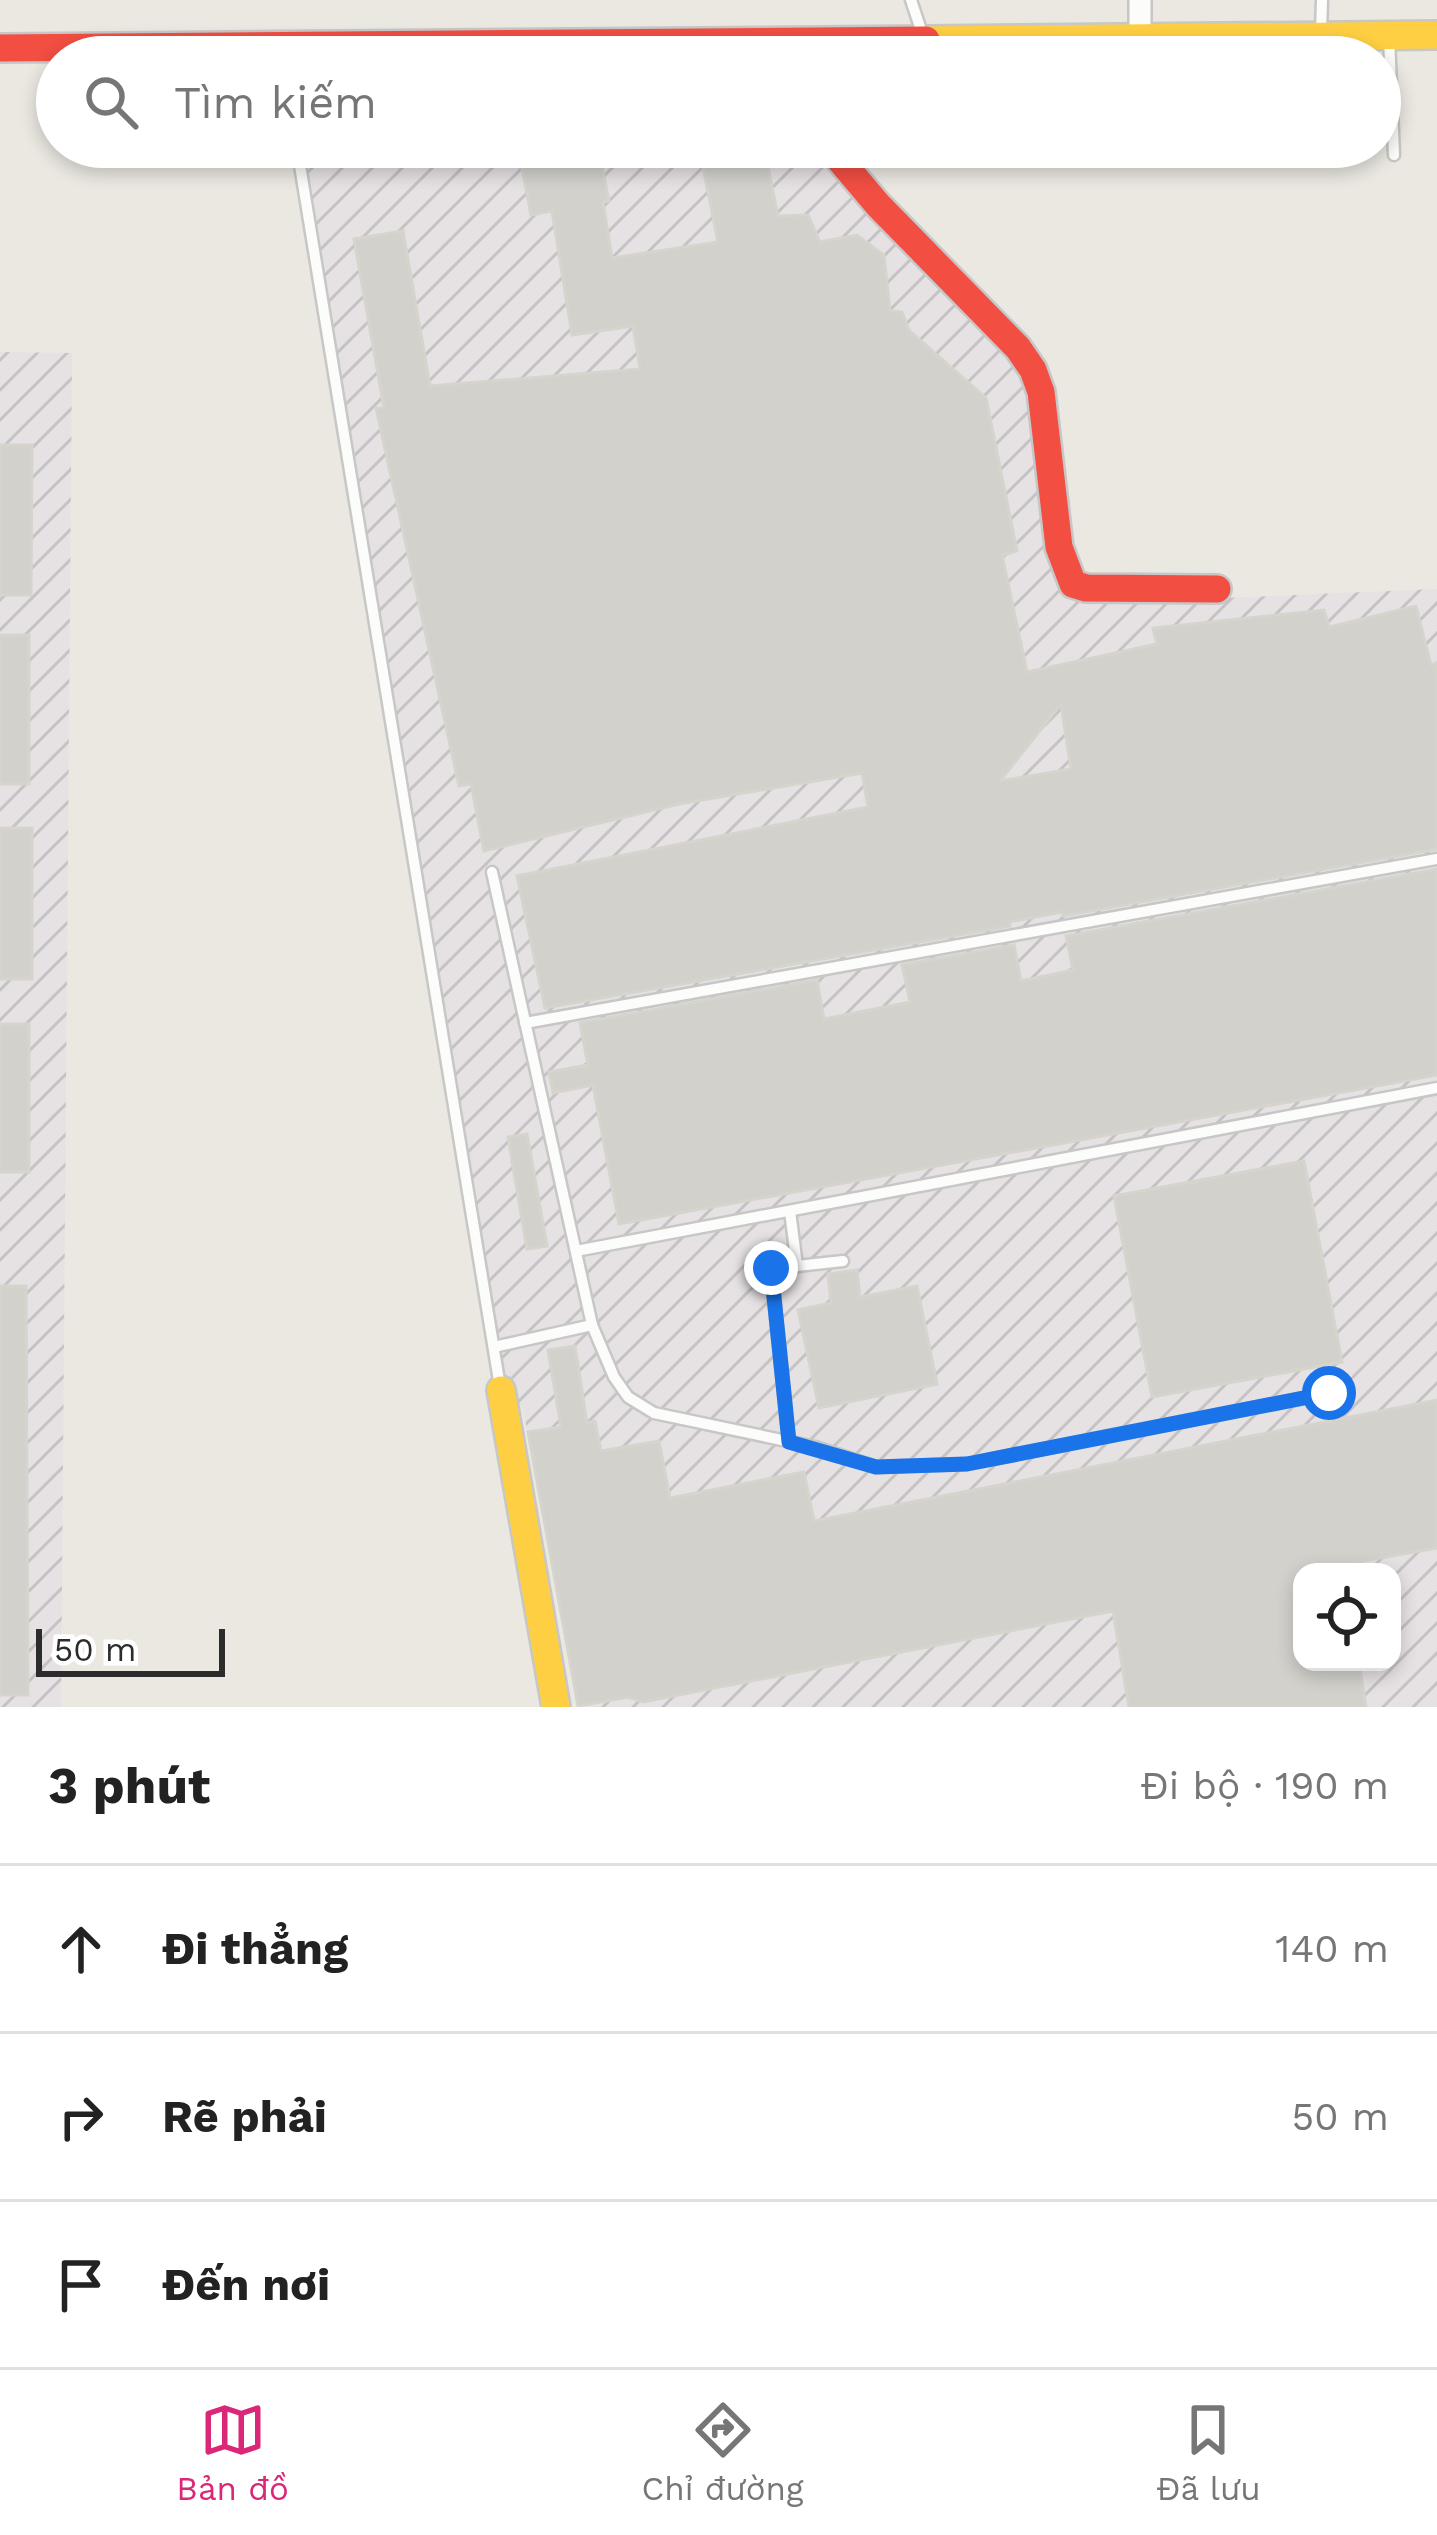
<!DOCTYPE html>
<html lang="vi">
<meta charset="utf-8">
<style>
:root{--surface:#fff;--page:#f6f6f6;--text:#222;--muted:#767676;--line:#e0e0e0;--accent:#db2777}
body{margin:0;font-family:"Work Sans",sans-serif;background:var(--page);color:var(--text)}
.controls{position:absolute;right:36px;bottom:36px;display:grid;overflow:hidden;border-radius:24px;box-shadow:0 6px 18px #0003}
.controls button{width:108px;height:108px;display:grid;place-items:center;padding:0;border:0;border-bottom:3px solid var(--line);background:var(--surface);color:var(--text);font:60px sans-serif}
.scale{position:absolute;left:36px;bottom:30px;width:189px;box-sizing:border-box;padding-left:12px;border:6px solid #2c2c2c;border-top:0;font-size:33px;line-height:42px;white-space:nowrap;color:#2c2c2c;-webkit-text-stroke:9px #fff;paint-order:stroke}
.stop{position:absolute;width:36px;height:36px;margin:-27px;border:9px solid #1a73e8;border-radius:50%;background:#fff}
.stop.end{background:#1a73e8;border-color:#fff;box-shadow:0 3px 12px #0008}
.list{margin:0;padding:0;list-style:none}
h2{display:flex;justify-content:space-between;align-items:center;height:156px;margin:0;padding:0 48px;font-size:51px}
h2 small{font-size:39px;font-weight:400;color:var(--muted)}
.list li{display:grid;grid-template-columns:78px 1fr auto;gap:36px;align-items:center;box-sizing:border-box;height:168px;padding:0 48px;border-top:3px solid var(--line)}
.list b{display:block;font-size:45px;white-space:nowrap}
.list em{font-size:39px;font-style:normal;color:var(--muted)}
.icon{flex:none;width:66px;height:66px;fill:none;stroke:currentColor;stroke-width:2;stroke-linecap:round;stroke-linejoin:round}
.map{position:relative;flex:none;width:1437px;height:1707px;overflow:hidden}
.search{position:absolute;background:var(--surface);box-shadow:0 6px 18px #0003;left:36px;right:36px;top:36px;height:132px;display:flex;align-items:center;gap:30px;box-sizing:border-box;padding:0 42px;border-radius:66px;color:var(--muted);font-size:45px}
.sheet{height:660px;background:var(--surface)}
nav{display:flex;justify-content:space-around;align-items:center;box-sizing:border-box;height:168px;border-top:3px solid var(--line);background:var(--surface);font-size:33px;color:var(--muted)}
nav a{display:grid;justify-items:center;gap:6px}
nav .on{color:var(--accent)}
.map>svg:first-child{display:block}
.industrial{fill:url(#industrial-furrows);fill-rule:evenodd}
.building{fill:#d3d1cc;stroke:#d5d4cd;stroke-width:3;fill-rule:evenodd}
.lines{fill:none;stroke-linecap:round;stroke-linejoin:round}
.lane-casing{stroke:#c7c7c7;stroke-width:15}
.street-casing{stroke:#c7c7c7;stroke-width:26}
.slow-casing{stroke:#c7c7c7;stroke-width:32}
.jam-casing{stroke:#c7c7c7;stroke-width:32}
.lane{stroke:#fcfcfa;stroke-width:10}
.street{stroke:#fcfcfa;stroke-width:21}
.slow{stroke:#ffcf43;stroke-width:27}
.jam{stroke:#f24e42;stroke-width:27}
.route{stroke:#1a73e8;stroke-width:15}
</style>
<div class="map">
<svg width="1437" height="1707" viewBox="0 0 1437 1707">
<defs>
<pattern id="industrial-furrows" width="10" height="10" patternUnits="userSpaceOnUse" patternTransform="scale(3)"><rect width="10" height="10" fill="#e6e2e4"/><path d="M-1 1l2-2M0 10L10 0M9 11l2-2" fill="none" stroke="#c5c2c4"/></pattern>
</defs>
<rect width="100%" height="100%" fill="#eae8e1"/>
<g class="industrial">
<path d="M297 147H818L1026 375 1067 590 1221 598 1437 589V1707H578L523 1409 497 1370ZM1302 1572H1392V1662H1302Z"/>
<polygon points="0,352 72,353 61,1707 0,1707"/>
</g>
<g class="building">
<path d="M518 147H598L609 201 603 202 612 258 718 242 699 147H764L778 216 808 215 820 242 857 235 884 255 890 311 902 312 909 330 986 398 1017 551 1002 555 1027 672 1157 644 1153 628 1324 610 1329 627 1416 606 1431 665 1437 663V849L1063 916 1062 912 1009 922 1010 926 545 1008 517 876 868 807 862 773 679 804 484 851 471 784 459 786 376 408H384L354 239 403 231 430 386 640 369 633 326 572 335 552 211 531 215ZM1061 704 1071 769 1000 781Z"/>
<polygon points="0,445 32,445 31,595 0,595"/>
<rect x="0" y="635" width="29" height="149"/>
<rect x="0" y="828" width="32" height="151"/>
<polygon points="1437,869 1437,1075 619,1224 593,1085 553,1093 549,1072 588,1065 580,1023 817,980 824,1019 910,1002 902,965 1014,945 1021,981 1073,970 1066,936"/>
<rect x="0" y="1024" width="29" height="148"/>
<polygon points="527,1134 547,1246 527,1249 508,1137"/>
<polygon points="1304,1161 1342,1362 1152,1397 1114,1196"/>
<polygon points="857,1270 860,1297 917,1286 937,1384 819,1408 798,1310 831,1303 828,1274"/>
<polygon points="0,1286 26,1286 28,1695 0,1695"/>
<polygon points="575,1346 587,1423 595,1421 601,1451 659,1441 670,1498 804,1472 814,1521 1437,1400 1437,1548 1302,1572 1302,1662 1359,1662 1366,1707 1129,1707 1113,1611 643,1702 628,1697 578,1706 528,1432 561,1427 548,1350"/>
</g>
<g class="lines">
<g class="lane-casing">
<g id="lane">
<polyline points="911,0 923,36"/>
<polyline points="1321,32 1322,0"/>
<polyline points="1389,38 1394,155"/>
<polyline points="297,147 500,1387"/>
<polyline points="492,872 592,1325 614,1377 628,1397 654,1413 815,1447 876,1467 967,1464 1329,1393"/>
<polyline points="525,1023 1437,859"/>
<polyline points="576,1251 1437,1088"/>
<polyline points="797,1266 843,1261"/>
<polyline points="494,1347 592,1325"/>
<polyline points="789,1442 771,1269 797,1266 790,1211"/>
</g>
</g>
<g class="street-casing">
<polyline id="street" points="1140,0 1140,37"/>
</g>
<g class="slow-casing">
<g id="slow">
<polyline points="926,40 1437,35"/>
<polyline points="501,1390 556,1707"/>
</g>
</g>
<g class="jam-casing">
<g id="jam">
<polyline points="0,48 926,40"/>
<polyline points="829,147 878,205 1018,348 1033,370 1041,392 1059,547 1073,584 1086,588 1217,589"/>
</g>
</g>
<use href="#lane" class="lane"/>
<use href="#street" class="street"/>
<use href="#slow" class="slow"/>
<use href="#jam" class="jam"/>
</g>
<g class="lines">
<polyline class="route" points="771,1268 789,1442 876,1467 967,1464 1329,1393"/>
</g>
</svg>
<div class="controls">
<button><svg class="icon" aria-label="locate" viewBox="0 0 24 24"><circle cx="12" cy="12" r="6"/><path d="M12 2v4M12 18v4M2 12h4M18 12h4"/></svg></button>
</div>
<div class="scale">50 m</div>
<div class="stop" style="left:1329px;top:1393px"></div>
<div class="stop end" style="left:771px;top:1268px"></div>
<div class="search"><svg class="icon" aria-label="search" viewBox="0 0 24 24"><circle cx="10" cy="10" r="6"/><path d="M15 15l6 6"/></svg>Tìm kiếm</div>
</div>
<section class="sheet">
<h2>3 phút<small>Đi bộ · 190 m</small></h2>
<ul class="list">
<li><svg class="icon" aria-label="ahead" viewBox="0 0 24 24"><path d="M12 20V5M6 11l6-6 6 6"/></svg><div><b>Đi thẳng</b></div><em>140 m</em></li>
<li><svg class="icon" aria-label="right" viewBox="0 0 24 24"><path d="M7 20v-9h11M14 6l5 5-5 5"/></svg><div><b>Rẽ phải</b></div><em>50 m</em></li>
<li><svg class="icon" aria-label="arrive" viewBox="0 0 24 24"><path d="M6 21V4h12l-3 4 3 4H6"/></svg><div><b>Đến nơi</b></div></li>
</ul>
</section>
<nav>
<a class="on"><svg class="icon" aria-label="map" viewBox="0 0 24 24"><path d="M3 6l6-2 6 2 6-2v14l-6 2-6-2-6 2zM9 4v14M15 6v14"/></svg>Bản đồ</a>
<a><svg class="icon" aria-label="directions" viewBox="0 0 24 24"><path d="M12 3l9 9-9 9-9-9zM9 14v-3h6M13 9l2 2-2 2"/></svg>Chỉ đường</a>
<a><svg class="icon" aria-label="saved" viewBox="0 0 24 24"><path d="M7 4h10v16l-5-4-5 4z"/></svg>Đã lưu</a>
</nav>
